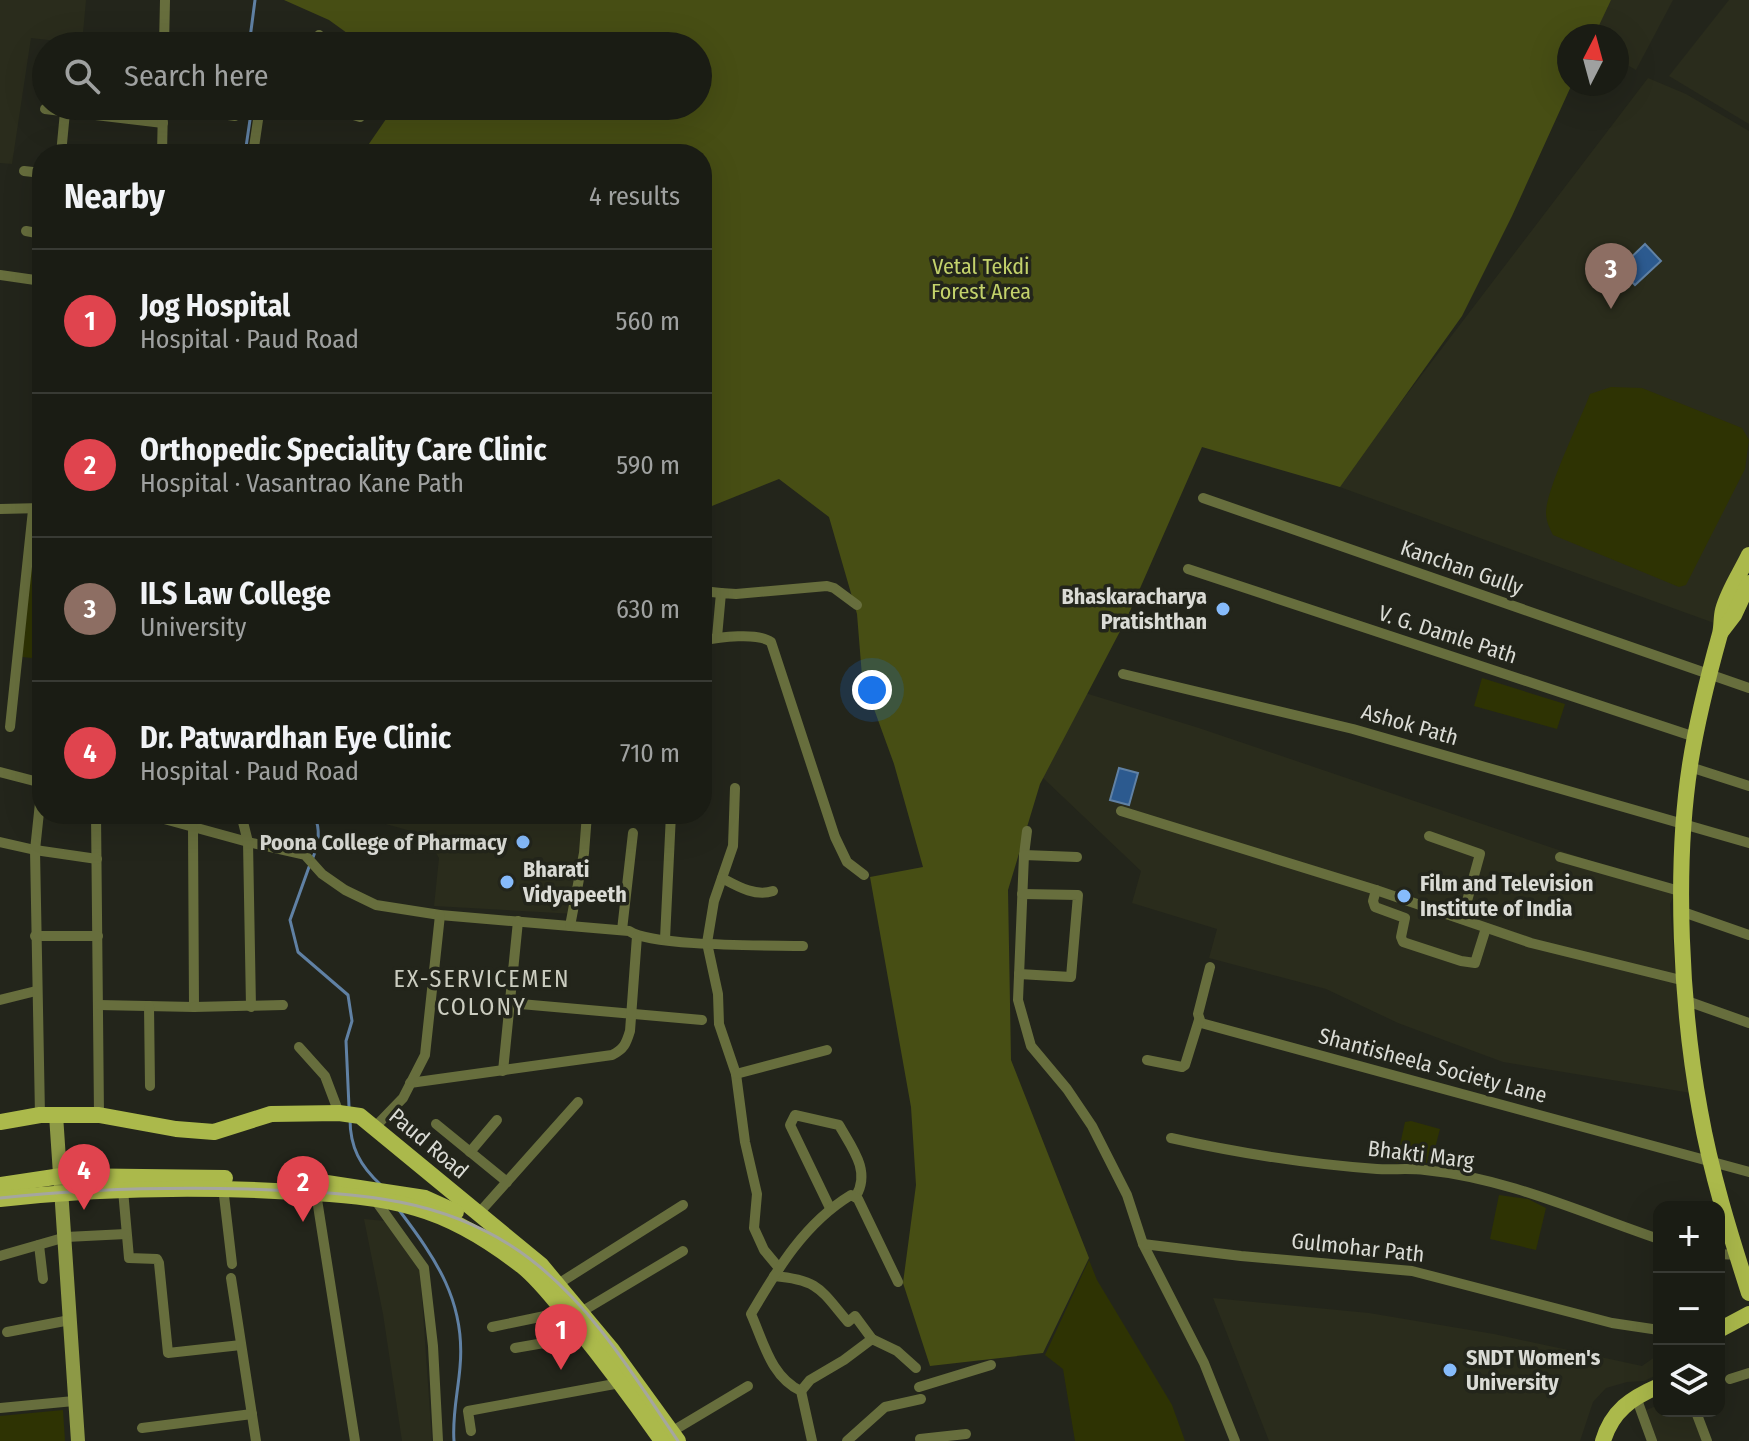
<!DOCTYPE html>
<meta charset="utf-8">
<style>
:root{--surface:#1a1c14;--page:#272922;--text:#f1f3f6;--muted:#9fa1a0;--line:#383a34;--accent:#db2777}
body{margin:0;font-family:"Fira Sans Condensed",sans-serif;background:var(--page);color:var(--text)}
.controls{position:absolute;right:24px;bottom:24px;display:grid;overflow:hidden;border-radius:16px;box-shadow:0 8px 32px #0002}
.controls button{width:72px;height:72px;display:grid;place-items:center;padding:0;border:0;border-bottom:2px solid var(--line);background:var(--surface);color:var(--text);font:40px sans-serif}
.compass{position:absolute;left:1557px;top:24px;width:72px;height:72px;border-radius:50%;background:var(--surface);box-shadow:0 8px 32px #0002;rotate:6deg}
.you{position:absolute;left:872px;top:690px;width:28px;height:28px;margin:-20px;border:6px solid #fff;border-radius:50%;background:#1a73e8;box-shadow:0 0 0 12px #1a73e833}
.badge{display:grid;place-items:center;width:52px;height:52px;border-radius:50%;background:var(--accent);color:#fff;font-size:26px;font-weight:700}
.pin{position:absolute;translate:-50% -66px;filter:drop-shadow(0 2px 4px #0008)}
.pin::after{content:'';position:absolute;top:42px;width:28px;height:24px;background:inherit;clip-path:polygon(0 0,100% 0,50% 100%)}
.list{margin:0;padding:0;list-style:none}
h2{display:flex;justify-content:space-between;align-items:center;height:104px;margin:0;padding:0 32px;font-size:34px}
h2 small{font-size:26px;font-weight:400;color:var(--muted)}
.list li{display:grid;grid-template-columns:52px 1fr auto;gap:24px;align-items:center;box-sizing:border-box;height:144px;padding:0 32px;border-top:2px solid var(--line)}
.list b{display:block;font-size:30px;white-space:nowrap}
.list p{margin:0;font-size:26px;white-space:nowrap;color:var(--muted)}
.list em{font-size:26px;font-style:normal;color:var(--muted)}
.icon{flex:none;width:44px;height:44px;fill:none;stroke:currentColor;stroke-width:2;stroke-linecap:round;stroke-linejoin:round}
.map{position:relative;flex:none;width:1749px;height:1441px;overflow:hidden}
.search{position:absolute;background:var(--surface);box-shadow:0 8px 32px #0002;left:32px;top:32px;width:680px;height:88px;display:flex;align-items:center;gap:20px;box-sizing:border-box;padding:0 28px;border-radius:44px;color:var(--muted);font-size:30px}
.panel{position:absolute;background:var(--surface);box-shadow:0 8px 32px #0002;left:32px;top:144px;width:680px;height:680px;border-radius:32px}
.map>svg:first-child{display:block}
.built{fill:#2a2c1c}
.green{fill:#2e3303}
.forest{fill:#474e14}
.water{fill:#2c5a8f;stroke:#6081a4;stroke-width:2}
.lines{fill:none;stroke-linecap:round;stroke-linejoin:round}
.stream{stroke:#6081a4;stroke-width:3}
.street{stroke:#676e3d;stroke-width:10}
.secondary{stroke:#8d9946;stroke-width:14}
.primary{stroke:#abb94b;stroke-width:16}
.rail{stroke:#a5a69f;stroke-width:3}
.poi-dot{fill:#86bbfb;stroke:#23251b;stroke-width:3}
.labels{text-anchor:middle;stroke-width:7;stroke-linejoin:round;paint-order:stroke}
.park-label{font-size:22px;fill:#c3d26b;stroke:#23251b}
.street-label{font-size:22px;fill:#dadbd5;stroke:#23251b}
.poi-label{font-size:22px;font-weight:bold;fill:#dadbd5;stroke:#23251b;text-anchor:start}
.neighbourhood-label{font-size:24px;letter-spacing:2px;fill:#cbcdc0;stroke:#23251b}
</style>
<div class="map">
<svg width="1749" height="1441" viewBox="0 0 1749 1441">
<rect width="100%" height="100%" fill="#23251b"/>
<g class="built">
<polygon points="0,0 86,0 82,44 31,38 12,164 0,163"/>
<polygon points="1611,0 1673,0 1636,70 1617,59 1617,36 1590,36"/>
<polygon points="1729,0 1749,0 1749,124 1669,76"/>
<polygon points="1648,78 1686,94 1749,131 1749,547 1714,623 1337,486"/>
<polygon points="1082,692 1199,728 1677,890 1670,904 1676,982 1691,1093 1503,1062 1398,1023 1326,989 1209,958 1217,929 1132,903 1141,871 1042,777"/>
<polygon points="350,814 583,814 575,914 434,906 439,858 425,835"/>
<polygon points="364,1219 385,1221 420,1270 432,1441 402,1441 383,1314"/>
<polygon points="1213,1298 1369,1313 1494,1334 1642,1366 1659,1354 1659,1374 1644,1381 1627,1382 1606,1388 1593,1402 1580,1441 1269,1441"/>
<polygon points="1659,1405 1659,1411 1691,1411 1702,1441 1657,1441 1646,1410"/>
</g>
<g class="green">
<path d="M1611 387 1642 388 1742 428 1749 440 1745 469 1686 585 1679 587 1553 535C1549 527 1546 521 1546 512 1547 487 1580 421 1590 394Z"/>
<polygon points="36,557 40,558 42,566 42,659 22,657 32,559"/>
<polygon points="1482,678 1565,704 1557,729 1474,706"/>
<polygon points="1411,1121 1440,1129 1431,1163 1396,1163 1405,1122"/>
<polygon points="1499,1195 1528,1199 1546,1208 1536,1250 1490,1239"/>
<polygon points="1089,1260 1097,1280 1172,1405 1185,1441 1075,1441 1063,1369 1045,1355"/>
<polygon points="63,1410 65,1441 0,1441 0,1416"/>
</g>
<polygon class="forest" points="284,0 1611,0 1594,36 1569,36 1569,84 1572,84 1512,216 1462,316 1340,487 1202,447 1127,618 1040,784 1008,890 1011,1060 1089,1258 1043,1353 930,1366 903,1283 916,1185 911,1107 870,877 923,867 894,764 862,676 857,614 829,517 779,479 702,510 702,154 362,154 395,106 698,106 698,46 365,46 329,20"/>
<g class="water">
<polygon points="1645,244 1661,261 1635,285 1619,269"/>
<polygon points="1119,768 1138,773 1129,805 1110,800"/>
</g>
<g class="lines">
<g class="stream">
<polyline points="249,46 255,0"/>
<polyline points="245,154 252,106"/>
<path d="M312 860C319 843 321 831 314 814"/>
<polyline points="309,867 290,920 298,952 348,995 352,1021 346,1041 349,1107"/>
<path d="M350 1119C350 1147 360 1166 381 1185"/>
<path d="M399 1210C436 1259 466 1302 460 1367 458 1392 452 1416 454 1441"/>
</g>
<g class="street">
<polyline points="319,35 330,46"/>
<polyline points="82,44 95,46"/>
<polyline points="164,46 165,0"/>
<polyline points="166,106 235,116"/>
<polyline points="324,106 360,117 363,106"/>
<polyline points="381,106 382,106"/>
<polyline points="45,109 163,123"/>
<polyline points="61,154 65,112"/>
<polyline points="162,154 163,106"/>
<polyline points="253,154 260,106"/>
<polyline points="24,171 42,173"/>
<polyline points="26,231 42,234"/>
<polyline points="0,275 42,281"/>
<polyline points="1203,498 1749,688"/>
<polyline points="0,509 42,508"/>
<polyline points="35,520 42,550"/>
<polyline points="1188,569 1695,737"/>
<polyline points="702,591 721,593"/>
<polyline points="717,637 721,593 736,594 827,586 834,588 857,605"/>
<path d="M702 641C719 637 758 632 771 642L835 837 847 862 864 875"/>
<polyline points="1123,674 1353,729 1749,843"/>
<polyline points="10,727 33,510"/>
<polyline points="1690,767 1749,786"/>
<polyline points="0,772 42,783"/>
<polyline points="735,788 733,846 714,901 707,943 718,994 719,1024 736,1074 745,1142 757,1194 754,1228 764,1250 779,1268"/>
<polyline points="1121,811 1376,890 1531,943 1685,981"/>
<polyline points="96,814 99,1115"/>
<path d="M146 814 248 842 305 855 322 874 345 890 376 905 440 915 629 931C653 947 769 945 803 946"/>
<polyline points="241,814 248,842 251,1007"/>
<polyline points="1429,836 1480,854 1462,919"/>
<polyline points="0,842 35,850 97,859"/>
<polyline points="1024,855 1027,831"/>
<polyline points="1077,857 1024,855 1018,1000 1031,1046 1067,1089 1092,1126 1127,1195 1143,1244 1204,1363 1235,1441"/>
<polyline points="1560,857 1683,892"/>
<path d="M722 878C737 886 755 897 773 891"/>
<polyline points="1376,890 1373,901 1375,907 1405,918 1401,937 1403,942 1461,961 1475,963 1486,928"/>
<polyline points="1683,912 1749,935"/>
<polyline points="570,926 584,853 587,814"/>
<polyline points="622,930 633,833"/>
<polyline points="35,936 98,936"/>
<polyline points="665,939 671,814"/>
<polyline points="1210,967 1198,1014 1201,1023 1749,1172"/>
<polyline points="1019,974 1071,977 1078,895 1022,894"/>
<polyline points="0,1000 36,991"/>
<polyline points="1687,1001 1749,1023"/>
<polyline points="509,1003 702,1020"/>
<polyline points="99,1005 194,1007 193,828"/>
<polyline points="149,1006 150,1086"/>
<polyline points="194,1007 283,1005"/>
<polyline points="299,1047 325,1076 339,1113"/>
<polyline points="1147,1060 1182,1067 1185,1065 1199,1020"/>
<polyline points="503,1071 518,921"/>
<polyline points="736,1074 827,1050"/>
<path d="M410 1083 612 1055C624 1049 626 1044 630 1031L637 936"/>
<polyline points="40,1115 35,850 42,784"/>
<polyline points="436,1124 507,1182"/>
<polyline points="375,1127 403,1098 425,1055 440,915"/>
<path d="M1171 1138C1238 1153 1308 1164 1377 1169 1393 1170 1409 1168 1425 1170 1507 1178 1582 1213 1659 1239"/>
<polyline points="470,1152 497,1120"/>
<polyline points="223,1187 232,1264"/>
<polyline points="123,1190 129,1258 157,1259 159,1263 168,1353 241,1345"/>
<polyline points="316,1193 355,1441"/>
<polyline points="376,1201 424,1268 433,1346 438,1441"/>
<path d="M830 1208 790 1125 795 1115 839 1125C852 1148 871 1171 856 1196"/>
<polyline points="479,1213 578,1102"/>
<polyline points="1143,1244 1241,1256 1412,1271 1612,1323 1659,1330"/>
<polyline points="39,1245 43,1279"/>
<polyline points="1719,1254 1737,1255"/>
<polyline points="0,1256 66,1237 126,1234"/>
<path d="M774 1276C819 1280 820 1289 848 1322L855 1316 872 1339"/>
<polyline points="231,1278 256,1441"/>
<polyline points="558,1284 683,1205"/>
<polyline points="581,1312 683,1251"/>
<polyline points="492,1327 564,1312"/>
<polyline points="7,1332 70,1320"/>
<polyline points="515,1348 584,1336"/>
<polyline points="1730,1379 1749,1373"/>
<polyline points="919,1387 991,1365"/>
<polyline points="801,1391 810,1380 844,1360 872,1339 897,1351 916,1368"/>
<polyline points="1636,1397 1652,1441"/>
<polyline points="0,1408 74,1401"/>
<polyline points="1696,1412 1707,1441"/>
<polyline points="142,1428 252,1414"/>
<polyline points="471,1431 468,1411 620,1383"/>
<polyline points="671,1432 748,1386"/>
<polyline points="920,1439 966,1434"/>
<path d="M812 1441 801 1391C771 1377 764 1343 751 1314 778 1268 805 1223 851 1195L858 1199 898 1282"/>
<polyline points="847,1441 885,1407 921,1399"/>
</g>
<polyline class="secondary" points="56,1115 78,1441"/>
<g class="primary">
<path d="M1749 555C1741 572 1728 591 1723 610 1721 618 1722 626 1720 634 1708 677 1697 720 1690 765 1674 869 1681 1008 1700 1111 1711 1173 1730 1234 1749 1293"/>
<polyline points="1721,632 1734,615 1749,583"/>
<polyline points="0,1122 40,1115 99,1115 176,1129 214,1132 271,1114 339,1113 360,1116 541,1265 612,1350 678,1441"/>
<polyline points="320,1182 425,1198 456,1212"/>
<polyline points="0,1185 61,1176 225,1178"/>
<path d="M0 1199C98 1188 198 1186 296 1192 336 1194 379 1197 416 1208 455 1219 490 1241 522 1266 542 1282 558 1305 575 1325 605 1362 634 1401 662 1441"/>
<polyline points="1719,1330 1749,1314"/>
<path d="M1603 1441C1612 1411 1631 1398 1659 1386"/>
</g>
<path class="rail" d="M0 1198C83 1189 164 1187 248 1189 349 1193 445 1194 530 1259 593 1307 634 1376 678 1441"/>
</g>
<g class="poi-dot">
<circle cx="1223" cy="609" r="8"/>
<circle cx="523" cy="842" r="8"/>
<circle cx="507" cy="882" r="8"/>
<circle cx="1404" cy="896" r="8"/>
<circle cx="1450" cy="1370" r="8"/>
</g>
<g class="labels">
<g class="park-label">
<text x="981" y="274">Vetal Tekdi<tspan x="981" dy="25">Forest Area</tspan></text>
</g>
<g class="street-label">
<text transform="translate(1462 567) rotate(19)" y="8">Kanchan Gully</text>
<text transform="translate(1448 634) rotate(18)" y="8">V. G. Damle Path</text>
<text transform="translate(1410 724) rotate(16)" y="8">Ashok Path</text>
<text transform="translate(1433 1065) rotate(15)" y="8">Shantisheela Society Lane</text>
<text transform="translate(429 1143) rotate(40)" y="8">Paud Road</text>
<text transform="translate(1421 1154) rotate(7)" y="8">Bhakti Marg</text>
<text transform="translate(1358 1247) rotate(6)" y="8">Gulmohar Path</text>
</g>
<g class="poi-label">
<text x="1207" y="604" text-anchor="end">Bhaskaracharya<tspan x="1207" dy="25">Pratishthan</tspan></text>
<text x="507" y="850" text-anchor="end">Poona College of Pharmacy</text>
<text x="523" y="877">Bharati<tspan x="523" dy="25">Vidyapeeth</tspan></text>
<text x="1420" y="891">Film and Television<tspan x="1420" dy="25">Institute of India</tspan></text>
<text x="1466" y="1365">SNDT Women's<tspan x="1466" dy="25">University</tspan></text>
</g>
<g class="neighbourhood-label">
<text x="482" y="987">EX-SERVICEMEN<tspan x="482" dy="28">COLONY</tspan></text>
</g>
</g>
</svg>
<div class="controls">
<button>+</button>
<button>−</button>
<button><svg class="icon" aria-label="layers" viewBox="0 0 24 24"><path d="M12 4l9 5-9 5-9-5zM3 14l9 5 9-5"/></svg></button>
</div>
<svg class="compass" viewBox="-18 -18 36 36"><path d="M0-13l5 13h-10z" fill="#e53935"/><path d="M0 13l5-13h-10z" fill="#9fa1a0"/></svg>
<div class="you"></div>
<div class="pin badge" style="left:561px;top:1370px;background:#e0444e">1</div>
<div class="pin badge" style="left:303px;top:1222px;background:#e0444e">2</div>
<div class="pin badge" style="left:1611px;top:309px;background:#8d6e63">3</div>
<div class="pin badge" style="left:84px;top:1210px;background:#e0444e">4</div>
<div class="search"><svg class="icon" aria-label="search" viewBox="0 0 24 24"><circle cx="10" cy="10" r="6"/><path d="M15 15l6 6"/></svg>Search here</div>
<section class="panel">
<h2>Nearby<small>4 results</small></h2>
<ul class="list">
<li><span class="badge" style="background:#e0444e">1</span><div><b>Jog Hospital</b><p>Hospital · Paud Road</p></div><em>560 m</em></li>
<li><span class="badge" style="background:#e0444e">2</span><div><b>Orthopedic Speciality Care Clinic</b><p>Hospital · Vasantrao Kane Path</p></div><em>590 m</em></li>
<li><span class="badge" style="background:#8d6e63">3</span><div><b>ILS Law College</b><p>University</p></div><em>630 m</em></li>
<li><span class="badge" style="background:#e0444e">4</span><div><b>Dr. Patwardhan Eye Clinic</b><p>Hospital · Paud Road</p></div><em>710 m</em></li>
</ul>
</section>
</div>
